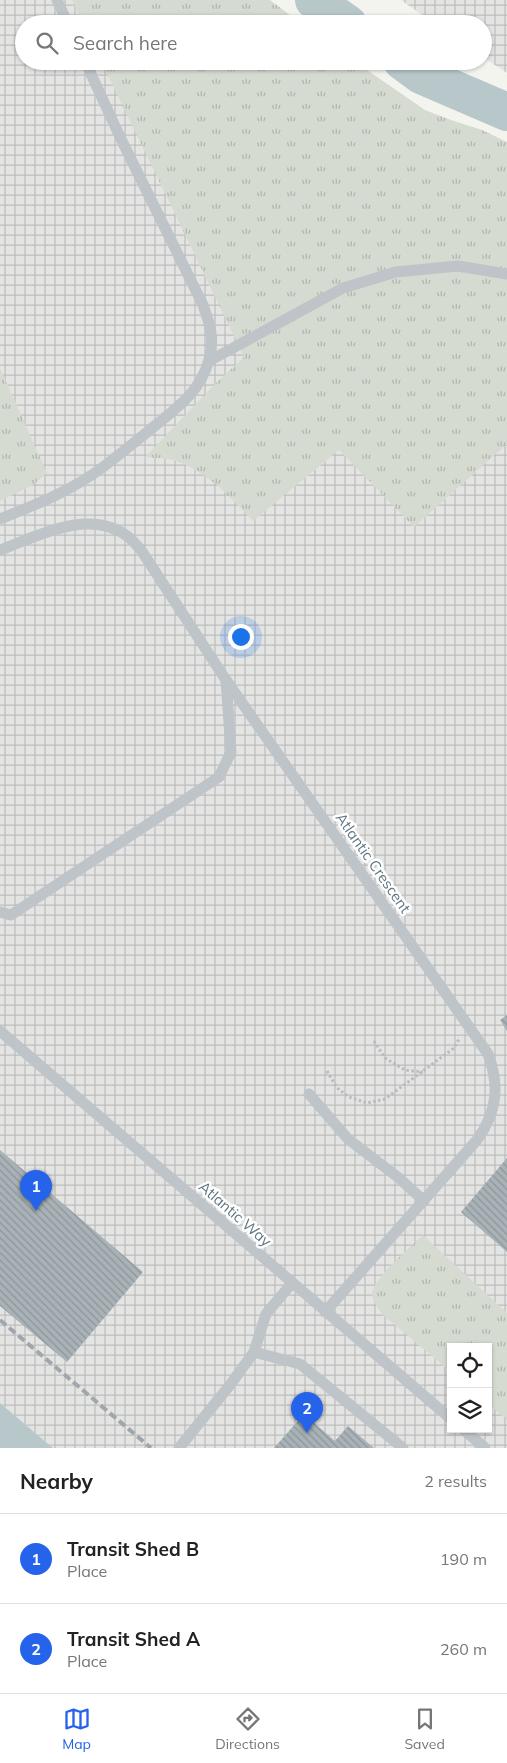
<!DOCTYPE html>
<style>
:root{--surface:#fff;--page:#f6f6f6;--text:#222;--muted:#767676;--line:#e0e0e0;--accent:#2563eb}
body{margin:0;font-family:Mulish,sans-serif;background:var(--page);color:var(--text)}
.controls{position:absolute;right:15px;bottom:15px;display:grid;overflow:hidden;border-radius:0px;box-shadow:0 1px 4px #0004}
.controls button{width:45px;height:45px;display:grid;place-items:center;padding:0;border:0;border-bottom:1px solid var(--line);background:var(--surface);color:var(--text);font:25px sans-serif}
.you{position:absolute;left:240px;top:636px;width:18px;height:18px;margin:-12px;border:4px solid #fff;border-radius:50%;background:#1a73e8;box-shadow:0 0 0 8px #1a73e833}
.badge{display:grid;place-items:center;width:32px;height:32px;border-radius:50%;background:var(--accent);color:#fff;font-size:16px;font-weight:700}
.pin{position:absolute;translate:-50% -41px;filter:drop-shadow(0 1px 2px #0008)}
.pin::after{content:'';position:absolute;top:26px;width:18px;height:15px;background:inherit;clip-path:polygon(0 0,100% 0,50% 100%)}
.list{margin:0;padding:0;list-style:none}
h2{display:flex;justify-content:space-between;align-items:center;height:65px;margin:0;padding:0 20px;font-size:21px}
h2 small{font-size:16px;font-weight:400;color:var(--muted)}
.list li{display:grid;grid-template-columns:32px 1fr auto;gap:15px;align-items:center;box-sizing:border-box;height:90px;padding:0 20px;border-top:1px solid var(--line)}
.list b{display:block;font-size:19px;white-space:nowrap}
.list p{margin:0;font-size:16px;white-space:nowrap;color:var(--muted)}
.list em{font-size:16px;font-style:normal;color:var(--muted)}
.icon{flex:none;width:28px;height:28px;fill:none;stroke:currentColor;stroke-width:2;stroke-linecap:round;stroke-linejoin:round}
.map{position:relative;flex:none;width:507px;height:1448px;overflow:hidden}
.search{position:absolute;background:var(--surface);box-shadow:0 1px 4px #0004;left:15px;right:15px;top:15px;height:55px;display:flex;align-items:center;gap:12px;box-sizing:border-box;padding:0 18px;border-radius:28px;color:var(--muted);font-size:19px}
.sheet{height:245px;background:var(--surface)}
nav{display:flex;justify-content:space-around;align-items:center;box-sizing:border-box;height:70px;border-top:1px solid var(--line);background:var(--surface);font-size:14px;color:var(--muted)}
nav a{display:grid;justify-items:center;gap:2px}
nav .on{color:var(--accent)}
.map>svg:first-child{display:block}
.industrial{fill:url(#industrial-grid);fill-rule:evenodd}
.grass{fill:url(#grass-tufts)}
.water{fill:#b7c7ca}
.lines{fill:none;stroke-linecap:round;stroke-linejoin:round}
.river{stroke:#b7c7ca;stroke-width:38}
.building{fill:url(#building-back-hatch)}
.path{stroke:#b8bcbe;stroke-width:3;stroke-dasharray:2.5 2.5;stroke-linecap:butt}
.lane{stroke:#bec4c7;stroke-width:11}
.rail{stroke:#9fa7ac;stroke-width:4;stroke-dasharray:8 4;stroke-linecap:butt}
.labels{text-anchor:middle;stroke-width:5;stroke-linejoin:round;paint-order:stroke}
.street-label{font-size:15px;fill:#617783;stroke:#fff}
</style>
<div class="map">
<svg width="507" height="1448" viewBox="0 0 507 1448">
<defs>
<pattern id="industrial-grid" width="8" height="8" patternUnits="userSpaceOnUse" patternTransform="scale(1.25)"><rect width="8" height="8" fill="#e4e5e3"/><path d="M0 4h8M4 0v8" fill="none" stroke="#bcbebd"/></pattern>
<pattern id="grass-tufts" width="24" height="20" patternUnits="userSpaceOnUse" patternTransform="scale(1.25)"><rect width="24" height="20" fill="#d5dbd0"/><path d="M3 7l-1-3M5 7V3M7 7l1-3M15 17l-1-3M17 17v-4M19 17l1-3" fill="none" stroke="#b0b6ae"/></pattern>
<pattern id="building-back-hatch" width="6" height="6" patternUnits="userSpaceOnUse" patternTransform="scale(1.25)"><rect width="6" height="6" fill="#a9b3b7"/><path d="M-1 5l2 2M0 0l6 6M5-1l2 2" fill="none" stroke="#8d969a"/></pattern>
</defs>
<rect width="100%" height="100%" fill="#f4f4ef"/>
<g class="industrial">
<path d="M0 0H243L269 24H24V61H312L507 172V1448H53L0 1403ZM451 1347H488V1429H451Z"/>
<polygon points="401,0 507,0 507,73 483,57 483,24 435,24"/>
</g>
<g class="grass">
<polygon points="72,0 270,0 302,24 83,24"/>
<path d="M101 61H354L425 110 451 120 482 130 507 142V444L414 527 339 450 253 521C231 498 208 472 176 461 167 458 155 458 145 457L216 383 244 357Z"/>
<polygon points="0,368 47,473 33,485 0,501"/>
<path d="M423 1235 507 1313V1420L488 1404V1347H451V1372L383 1315C378 1308 373 1303 372 1294 372 1279 411 1247 423 1235Z"/>
</g>
<polygon class="water" points="0,1403 53,1448 0,1448"/>
<g class="lines">
<g class="river">
<polyline points="314,0 348,24"/>
<polyline points="402,61 421,75 507,112"/>
</g>
</g>
<g class="building">
<polygon points="507,1015 507,1031 500,1020"/>
<polygon points="0,1150 143,1272 67,1362 0,1306"/>
<polygon points="507,1158 507,1252 461,1212"/>
<polygon points="304,1414 335,1441 348,1426 374,1448 274,1448"/>
</g>
<g class="lines">
<g class="path">
<polyline points="374,1041 385,1058 405,1070 423,1072"/>
<polyline points="327,1071 337,1088 349,1097 367,1103 385,1099 454,1048 459,1039"/>
</g>
<g class="lane">
<polyline points="57,0 68,24"/>
<polyline points="209,361 343,288 396,272 458,266 507,274"/>
<path d="M0 519C35 505 73 490 103 467 119 455 135 442 151 429 175 409 200 393 209 360 215 340 210 324 203 305L121 139 85 61"/>
<path d="M0 550C38 536 89 508 127 536 132 539 136 545 141 550L226 680 488 1054C500 1086 497 1112 477 1140L325 1312"/>
<polyline points="0,912 11,915 219,777 231,752 226,680"/>
<polyline points="0,1031 451,1419"/>
<polyline points="309,1094 348,1139 399,1178 424,1201"/>
<polyline points="254,1352 300,1364 403,1448"/>
<polyline points="463,1429 485,1448"/>
<polyline points="179,1448 230,1385 254,1352 266,1314 292,1283"/>
</g>
<polyline class="rail" points="0,1320 151,1448"/>
</g>
<g class="labels">
<g class="street-label">
<text transform="translate(373 863) rotate(55)" y="5">Atlantic Crescent</text>
<text transform="translate(235 1214) rotate(41)" y="5">Atlantic Way</text>
</g>
</g>
</svg>
<div class="controls">
<button><svg class="icon" aria-label="locate" viewBox="0 0 24 24"><circle cx="12" cy="12" r="6"/><path d="M12 2v4M12 18v4M2 12h4M18 12h4"/></svg></button>
<button><svg class="icon" aria-label="layers" viewBox="0 0 24 24"><path d="M12 4l9 5-9 5-9-5zM3 14l9 5 9-5"/></svg></button>
</div>
<div class="you"></div>
<div class="pin badge" style="left:36px;top:1211px">1</div>
<div class="pin badge" style="left:307px;top:1433px">2</div>
<div class="search"><svg class="icon" aria-label="search" viewBox="0 0 24 24"><circle cx="10" cy="10" r="6"/><path d="M15 15l6 6"/></svg>Search here</div>
</div>
<section class="sheet">
<h2>Nearby<small>2 results</small></h2>
<ul class="list">
<li><span class="badge">1</span><div><b>Transit Shed B</b><p>Place</p></div><em>190 m</em></li>
<li><span class="badge">2</span><div><b>Transit Shed A</b><p>Place</p></div><em>260 m</em></li>
</ul>
</section>
<nav>
<a class="on"><svg class="icon" aria-label="map" viewBox="0 0 24 24"><path d="M3 6l6-2 6 2 6-2v14l-6 2-6-2-6 2zM9 4v14M15 6v14"/></svg>Map</a>
<a><svg class="icon" aria-label="directions" viewBox="0 0 24 24"><path d="M12 3l9 9-9 9-9-9zM9 14v-3h6M13 9l2 2-2 2"/></svg>Directions</a>
<a><svg class="icon" aria-label="saved" viewBox="0 0 24 24"><path d="M7 4h10v16l-5-4-5 4z"/></svg>Saved</a>
</nav>
